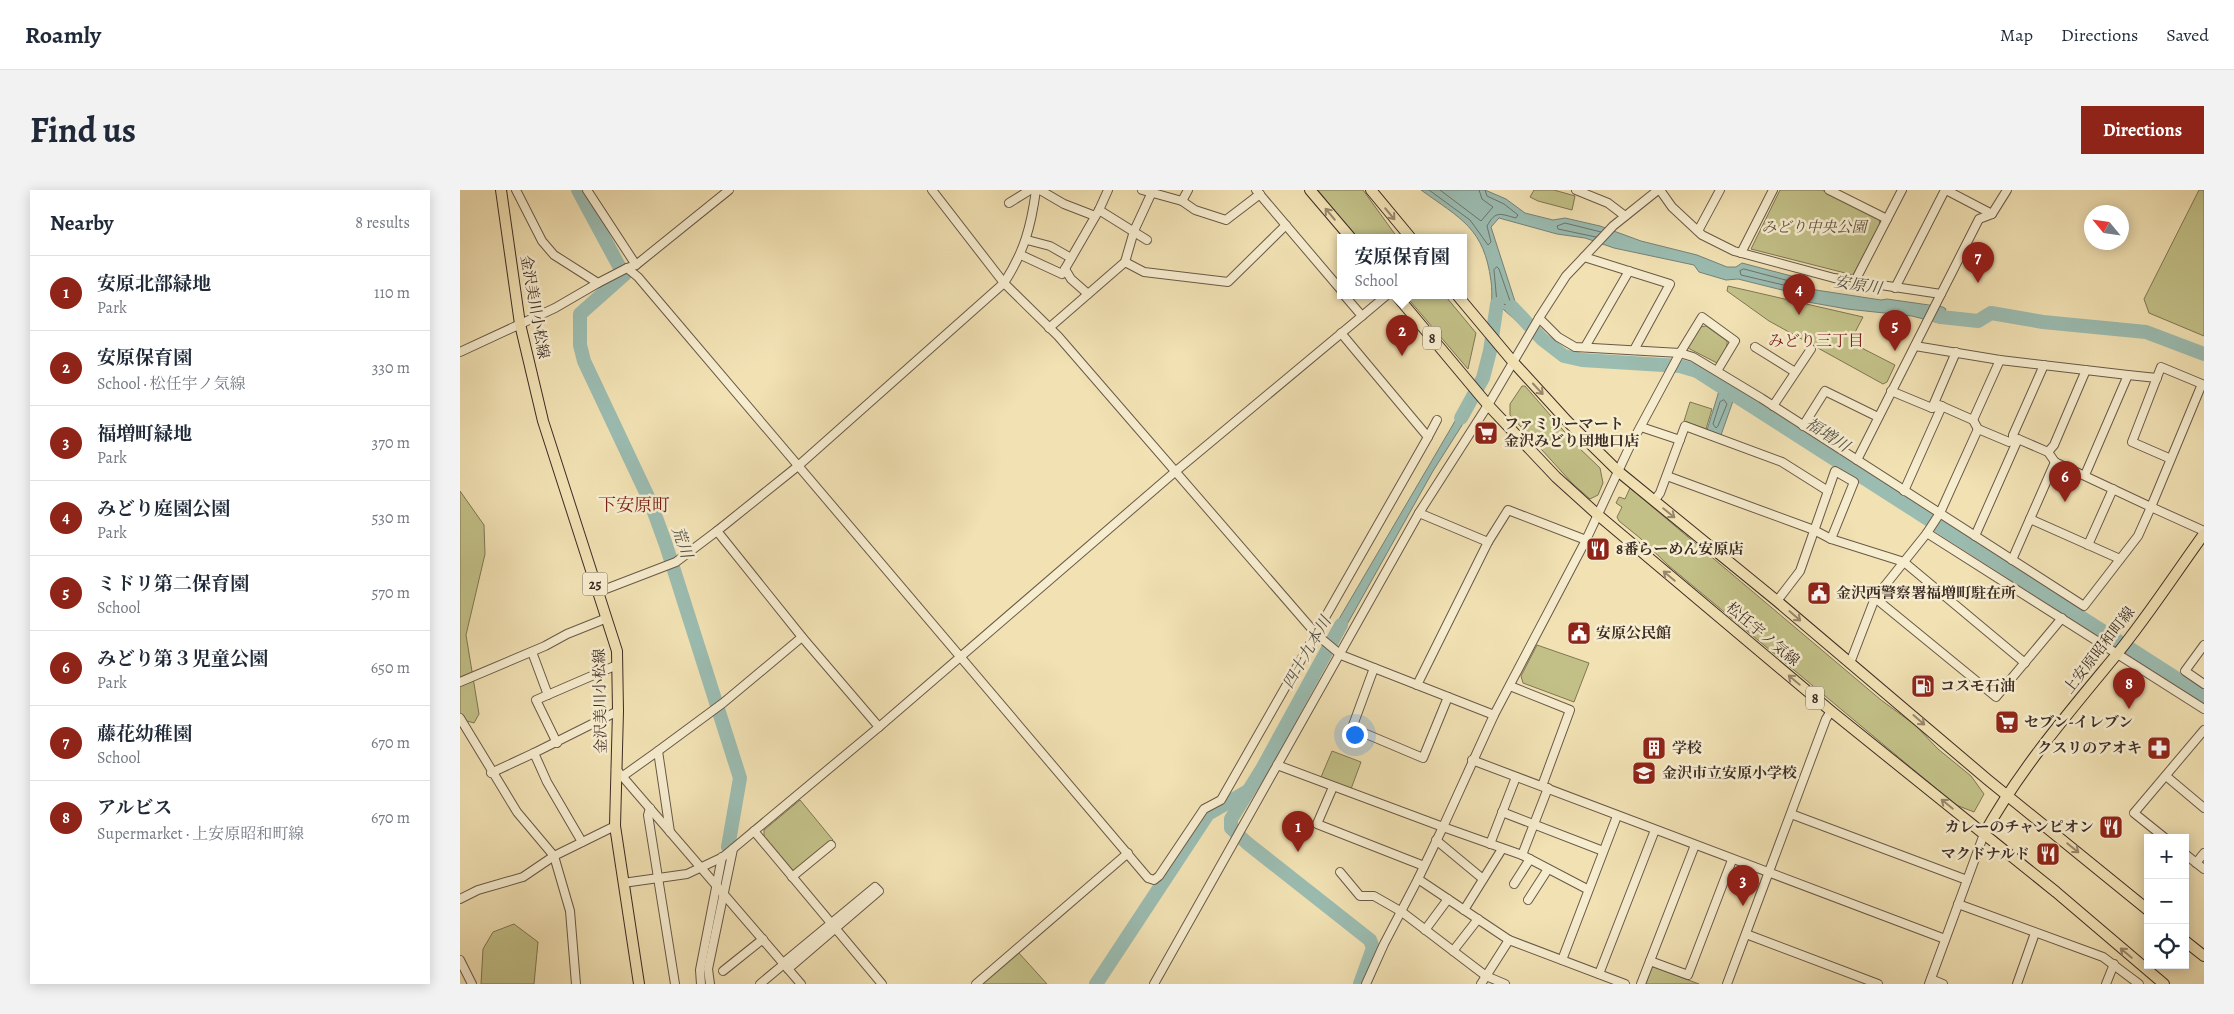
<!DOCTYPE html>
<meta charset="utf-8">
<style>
:root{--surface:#fff;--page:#f2f2f3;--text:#1f2937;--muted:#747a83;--line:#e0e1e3;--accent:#8f2418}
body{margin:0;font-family:Alegreya,"Noto Serif JP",serif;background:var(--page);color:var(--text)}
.controls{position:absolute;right:15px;bottom:15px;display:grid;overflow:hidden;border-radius:0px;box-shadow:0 2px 12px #0003}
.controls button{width:45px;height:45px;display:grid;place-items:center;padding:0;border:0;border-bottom:1px solid var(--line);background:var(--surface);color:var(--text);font:25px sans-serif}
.compass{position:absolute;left:1624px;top:15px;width:45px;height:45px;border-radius:50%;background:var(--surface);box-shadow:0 2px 12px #0003;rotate:299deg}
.you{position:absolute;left:894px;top:544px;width:18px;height:18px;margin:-12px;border:4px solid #fff;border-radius:50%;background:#1a73e8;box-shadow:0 0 0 8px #1a73e833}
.badge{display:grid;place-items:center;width:32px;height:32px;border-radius:50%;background:var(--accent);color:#fff;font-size:16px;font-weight:700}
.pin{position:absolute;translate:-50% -41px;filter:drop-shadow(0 1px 2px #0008)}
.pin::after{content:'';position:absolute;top:26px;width:18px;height:15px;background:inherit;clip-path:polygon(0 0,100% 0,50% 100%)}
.popup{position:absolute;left:877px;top:44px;width:130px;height:65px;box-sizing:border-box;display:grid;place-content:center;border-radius:0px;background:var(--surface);filter:drop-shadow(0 1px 4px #0005);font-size:16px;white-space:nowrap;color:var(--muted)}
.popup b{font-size:19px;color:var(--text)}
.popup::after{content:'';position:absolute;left:50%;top:100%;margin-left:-10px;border:10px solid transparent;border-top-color:var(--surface)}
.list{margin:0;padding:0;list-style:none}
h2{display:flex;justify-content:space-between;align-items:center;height:65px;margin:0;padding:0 20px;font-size:21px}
h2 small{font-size:16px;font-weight:400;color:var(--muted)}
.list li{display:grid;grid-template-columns:32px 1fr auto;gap:15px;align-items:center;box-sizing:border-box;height:75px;padding:0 20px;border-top:1px solid var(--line)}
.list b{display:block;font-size:19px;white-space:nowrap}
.list p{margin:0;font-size:16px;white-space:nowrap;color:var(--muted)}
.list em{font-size:16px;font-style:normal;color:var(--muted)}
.icon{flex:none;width:28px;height:28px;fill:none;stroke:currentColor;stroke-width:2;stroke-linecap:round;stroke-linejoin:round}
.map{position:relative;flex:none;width:1744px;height:794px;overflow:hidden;border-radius:0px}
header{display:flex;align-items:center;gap:30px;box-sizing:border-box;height:70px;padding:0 25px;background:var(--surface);border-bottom:1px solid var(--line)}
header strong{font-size:24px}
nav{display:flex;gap:28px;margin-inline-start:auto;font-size:18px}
.intro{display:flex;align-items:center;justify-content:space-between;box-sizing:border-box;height:120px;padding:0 30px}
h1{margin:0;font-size:35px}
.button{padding:12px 22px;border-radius:0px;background:var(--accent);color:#fff;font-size:18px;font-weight:700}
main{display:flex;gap:30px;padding:0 30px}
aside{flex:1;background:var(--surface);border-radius:0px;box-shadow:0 2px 12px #0003}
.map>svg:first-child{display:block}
.green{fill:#c2c087;stroke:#7f7656}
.water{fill:#9bbcb1;stroke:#758279}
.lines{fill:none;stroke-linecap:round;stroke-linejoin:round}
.shore{stroke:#6c746c;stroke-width:1}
.river{stroke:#9bbcb1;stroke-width:14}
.minor-casing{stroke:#695949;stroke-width:10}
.major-casing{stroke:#3c2c26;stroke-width:12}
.minor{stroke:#f6ecce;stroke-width:8}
.major{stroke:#f1e1b3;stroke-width:10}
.oneway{stroke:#96866c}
.labels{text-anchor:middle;stroke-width:5;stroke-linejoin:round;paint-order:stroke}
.shield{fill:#f6ecce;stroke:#746658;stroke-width:1}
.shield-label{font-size:14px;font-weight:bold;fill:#3c2c26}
.park-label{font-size:15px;font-style:italic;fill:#5e513e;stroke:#f6ecce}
.street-label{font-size:15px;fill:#3c2c26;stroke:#f6ecce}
.poi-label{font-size:15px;font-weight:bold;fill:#3c2c26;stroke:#f6ecce;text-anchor:start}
.water-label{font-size:16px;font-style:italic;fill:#545049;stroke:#f6ecce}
.neighbourhood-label{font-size:16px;fill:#7a1f14;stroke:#f6ecce}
.quarter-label{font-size:18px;fill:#7a1f14;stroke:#f6ecce}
</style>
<header>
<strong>Roamly</strong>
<nav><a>Map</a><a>Directions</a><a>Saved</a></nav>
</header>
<div class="intro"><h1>Find us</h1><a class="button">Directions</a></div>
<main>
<aside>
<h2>Nearby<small>8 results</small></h2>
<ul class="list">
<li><span class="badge">1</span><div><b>安原北部緑地</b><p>Park</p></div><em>110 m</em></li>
<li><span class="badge">2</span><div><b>安原保育園</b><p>School · 松任宇ノ気線</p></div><em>330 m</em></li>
<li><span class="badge">3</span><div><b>福増町緑地</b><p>Park</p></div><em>370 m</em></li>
<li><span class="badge">4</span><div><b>みどり庭園公園</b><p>Park</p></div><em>530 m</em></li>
<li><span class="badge">5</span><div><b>ミドリ第二保育園</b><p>School</p></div><em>570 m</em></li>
<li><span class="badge">6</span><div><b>みどり第３児童公園</b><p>Park</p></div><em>650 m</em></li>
<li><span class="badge">7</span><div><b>藤花幼稚園</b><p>School</p></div><em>670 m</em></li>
<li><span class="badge">8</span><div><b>アルビス</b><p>Supermarket · 上安原昭和町線</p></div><em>670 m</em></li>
</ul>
</aside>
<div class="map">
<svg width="1744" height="794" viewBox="0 0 1744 794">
<rect width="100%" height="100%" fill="#f1e1b3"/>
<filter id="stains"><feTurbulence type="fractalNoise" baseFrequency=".004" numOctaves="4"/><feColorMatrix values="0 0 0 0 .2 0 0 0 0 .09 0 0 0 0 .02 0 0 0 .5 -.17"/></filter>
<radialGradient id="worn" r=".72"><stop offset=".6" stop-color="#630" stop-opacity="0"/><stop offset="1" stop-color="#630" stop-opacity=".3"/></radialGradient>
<g class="green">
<polygon points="858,0 903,0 937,47 896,47"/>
<polygon points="1074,0 1094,0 1115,6 1112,20 1078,11 1070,7"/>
<polygon points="1320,0 1362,0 1419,29 1420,34 1393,85 1291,59"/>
<polygon points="1739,0 1744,0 1744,146 1689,123 1684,109"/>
<polygon points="1268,96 1403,127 1390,152 1435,175 1427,192 1423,194 1309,131 1267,101"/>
<polygon points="945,105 984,105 987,108 1016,143 1008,179"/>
<path d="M1246 136 1267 151C1268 157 1262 169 1257 173L1228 158 1240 137Z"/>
<polygon points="1062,196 1065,196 1116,255 1140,278 1143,293 1138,305 1130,309 1113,294 1050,225 1050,214"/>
<polygon points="1230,212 1252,219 1246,239 1224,231"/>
<polygon points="1170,298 1421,510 1455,535 1478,559 1511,586 1524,604 1514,622 1496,615 1209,376 1180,348 1159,331 1157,327 1162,317 1156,313 1159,307 1165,309"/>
<polygon points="0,301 24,335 25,364 6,445 19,524 14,533 0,529"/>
<polygon points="1077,455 1129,473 1114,512 1063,493 1061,486"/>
<polygon points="872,561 901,572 891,599 861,587"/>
<polygon points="340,610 373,650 335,683 304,646 304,640"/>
<polygon points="54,734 78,752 74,794 21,794 23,759 33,742"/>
<polygon points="558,762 587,794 520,794"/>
<polygon points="1194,777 1239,794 1186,794 1191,778"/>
</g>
<g class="water">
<path d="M961 0H1025L1046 9 1065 23 1093 30 1105 28 1140 36 1181 51 1237 65 1267 77H1276L1282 73 1339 88V91L1356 100 1421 110 1427 109 1483 117 1486 119 1479 133 1452 126 1387 119 1342 111 1334 103 1278 89 1266 90 1239 82 1234 75 1154 58 1125 48 1097 44 1039 28 1031 37 1060 127 1065 128 1062 136 1043 119 1039 121V132L1034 133C1030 120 1033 105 1031 91 1024 38 1001 29 961 0Z"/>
<polygon points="1027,158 1033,160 1034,162 1023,196 1016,193"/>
<polygon points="1259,201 1273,211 1261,245 1247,240"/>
<polygon points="1008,209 1011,221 973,281 876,454 869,446"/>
</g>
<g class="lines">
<g class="shore">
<path d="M969 0 1010 30 1028 55 1031 52 1027 36C1036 20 1040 24 1056 28L1058 25 1044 14 1027 6 1025 0"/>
<polyline points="980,0 1021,31 1033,17 1022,9 1019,0"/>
<polyline points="1136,47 1098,39 1097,36 1105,33 1141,42"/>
<polygon points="1037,77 1039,79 1050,111 1048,115 1037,113 1034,80"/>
<polygon points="1284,79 1333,92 1335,96 1332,97 1281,85 1280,81"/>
<polygon points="1264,210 1267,214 1258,236 1256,238 1253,234 1260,212"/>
</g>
<g class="river">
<polyline points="118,0 159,76"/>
<polyline points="165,84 120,124 120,155 124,171 190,311 206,355 280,588 268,657"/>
<polyline points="1052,117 1082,149 1104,166 1122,170 1220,176 1237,181 1744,506"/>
<polyline points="1466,122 1481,127 1518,131 1531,123 1583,132 1686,142 1744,164"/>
<polyline points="1001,228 1023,188 1030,161 1037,114"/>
<polyline points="881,435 802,579 771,629 771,638 787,653 910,750 913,758 900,794"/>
<polyline points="261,695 265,674"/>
<polyline points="246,794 243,780 259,704"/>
<polyline points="636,794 748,624 786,602"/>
</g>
<g class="minor-casing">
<g id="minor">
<polyline points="56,0 82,51 94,65 138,93 167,78 178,87 688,688 694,690 699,686 744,619 761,610 968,247 881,143"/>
<polyline points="127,0 176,75"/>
<polyline points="472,0 544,93 598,146 857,445 881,465 1034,525 1126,350"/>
<polyline points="580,0 604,14 635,26"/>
<polyline points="682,0 722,11 728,0"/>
<polyline points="796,0 881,100"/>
<polyline points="1116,0 1148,13 1165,26"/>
<polyline points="1200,0 1212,17 1242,45 1274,61 1374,88 1481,104 1519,29 1532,24 1547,0"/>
<polyline points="1369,0 1427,29"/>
<polyline points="1486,0 1532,24"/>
<polyline points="722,11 735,20 766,30 800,4"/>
<polyline points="549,13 570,0"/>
<polyline points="639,20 687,50"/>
<polyline points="1238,41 1260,0"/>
<polyline points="567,50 590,56 611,68"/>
<polyline points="1281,63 1313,0"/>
<polyline points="561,65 602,84 639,20 648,0"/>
<polyline points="1124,67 1210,94 1174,160"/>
<polyline points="665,72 674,41 692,2"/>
<polyline points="167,78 176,75 269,0"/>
<polyline points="605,79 611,89 628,104"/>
<polyline points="1395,91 1442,0"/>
<polyline points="1435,98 1485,0"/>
<polyline points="884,105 902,126 927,105"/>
<polyline points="1079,128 1098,147 1115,157 1220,163 1242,127 1275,151 1257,181"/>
<polyline points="589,138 665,72 684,82 768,92 826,35"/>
<polyline points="1455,156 1540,170 1668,185 1625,285"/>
<polyline points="1125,157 1169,81"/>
<polyline points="1295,157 1335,182"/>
<polyline points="0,162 95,118 138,93"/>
<polyline points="1668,185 1697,188"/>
<polyline points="1431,201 1472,218 1479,215 1513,230 1518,239 1549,252 1558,249 1588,262 1595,272 1691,317 1742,194 1701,177 1672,252 1711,269"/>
<polyline points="1313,216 1351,159"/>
<polyline points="1472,218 1496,162"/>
<polyline points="1513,230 1540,170"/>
<polyline points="1343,236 1365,201 1418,227"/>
<polyline points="1181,237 1220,250"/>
<polyline points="968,247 977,230"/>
<polyline points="1553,250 1553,245 1584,175"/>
<polyline points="1588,262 1594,255 1626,180"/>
<polyline points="1397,270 1481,104"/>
<polyline points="1207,286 1354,340 1371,349 1444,372 1565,473"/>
<polyline points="1444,301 1482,216"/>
<polyline points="1194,311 1200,303 1225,236 1322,272 1368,301"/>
<polyline points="959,323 1028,352 1048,320 1126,350 1169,258 1220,163 1233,167 1301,208 1624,416 1678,346 1691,317 1744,341"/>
<polyline points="1570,329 1660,369"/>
<polyline points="1467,343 1480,323 1518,239"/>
<polyline points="1515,346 1558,249"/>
<polyline points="1628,355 1653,299"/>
<polyline points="1552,370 1595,272"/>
<polyline points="138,402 216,372 257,341"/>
<polyline points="1415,408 1536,507 1602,428"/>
<polyline points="1317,411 1340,381 1375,281 1394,292 1371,349"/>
<polyline points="1744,455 1725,481 1744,494"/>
<polyline points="72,462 88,505"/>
<polyline points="1390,473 1415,408 1467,343 1744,519"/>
<polyline points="914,478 892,538 963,568 988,507"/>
<polyline points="0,492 85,456 107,444 147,428"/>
<polyline points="957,495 1028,352"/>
<polyline points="1050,496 1110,520 1082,596"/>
<polyline points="1034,525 983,637 1062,665 1127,699"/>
<polyline points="0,528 57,622 94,666 110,721 116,794"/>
<path d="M419 537 342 447 257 341 338 276 544 93C564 62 571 37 576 0"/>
<polyline points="97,553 76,510 157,475"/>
<polyline points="198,561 263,513 342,447"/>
<polyline points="1012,570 1485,749"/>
<polyline points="817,575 983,637 958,689 924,754 906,794"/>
<polyline points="156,579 341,794"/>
<polyline points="31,583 74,563"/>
<polyline points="163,586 198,561 210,642"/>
<polyline points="1706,586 1744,618"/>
<polyline points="873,597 857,634 964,676"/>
<polyline points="190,618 188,625 215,794"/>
<polyline points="1042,622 1143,661"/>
<polyline points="1331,624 1507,690"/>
<polyline points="294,641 422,794"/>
<polyline points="1705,648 1674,623 1744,540"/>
<polyline points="976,650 1023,689"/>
<polyline points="122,652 87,592 74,563 158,521"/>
<polyline points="1030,654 1056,587"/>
<polyline points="1725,664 1744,679"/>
<polyline points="1062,665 1088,598"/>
<polyline points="1736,673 1744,663"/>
<polyline points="880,682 900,706 914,706 942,722 1026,786 1045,794"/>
<polyline points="332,687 371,655"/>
<polyline points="958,689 1049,750"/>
<polyline points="163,693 227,684 263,667 419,537 716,281 902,126"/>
<polyline points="1054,694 1070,669"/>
<polyline points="0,709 18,700 63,687 94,666 155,636"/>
<polyline points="1068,710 1088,679"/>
<polyline points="1498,714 1643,767 1679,794"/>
<polyline points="1004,720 1042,659"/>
<polyline points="965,740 988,709"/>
<polyline points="1286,744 1418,794"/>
<polyline points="993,761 1018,729"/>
<polyline points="0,770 12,794"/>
<polyline points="1102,770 1157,626"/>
<polyline points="1190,771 1228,785 1272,670"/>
<polyline points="323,773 415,697 419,701 328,779"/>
<polyline points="263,781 303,749"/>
<polyline points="1139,784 1195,640"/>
<polyline points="1471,789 1483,794"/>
<polyline points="241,794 240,780 262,667"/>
<polyline points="250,794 248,779 273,659"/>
<polyline points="300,794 324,774"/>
<polyline points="516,794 668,663"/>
<polyline points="694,794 959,323 1028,215 1079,128 1106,86 1124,67 1153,36 1198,0"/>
<polyline points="1021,794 1049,750 1165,794"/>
<polyline points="1181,794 1235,655"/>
<polyline points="1267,794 1366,529 1371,521"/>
<polyline points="1469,794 1524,644"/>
<polyline points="1557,794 1575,743"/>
<polyline points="1646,794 1654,774"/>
</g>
</g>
<g class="major-casing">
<g id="major">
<polyline points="41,0 60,134 83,231 157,461 158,521 155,636 179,794"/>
<polyline points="850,0 890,47"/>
<polyline points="911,0 950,47"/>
<polyline points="936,105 1028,215 1096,287 1138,325 1371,521 1596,702 1704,794"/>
<polyline points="997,105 1054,173 1107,231 1159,282 1317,411 1528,590 1688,720"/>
<path d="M1524 644C1560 579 1610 521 1657 464 1688 426 1715 384 1744 344"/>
<polyline points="1725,751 1744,766"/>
</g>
</g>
<use href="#minor" class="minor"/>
<use href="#major" class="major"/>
</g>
<defs><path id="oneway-shaft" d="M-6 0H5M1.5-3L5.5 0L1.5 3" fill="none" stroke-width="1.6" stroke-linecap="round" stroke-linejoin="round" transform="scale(1.25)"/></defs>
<g class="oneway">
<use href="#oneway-shaft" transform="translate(870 24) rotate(-130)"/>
<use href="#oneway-shaft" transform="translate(930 24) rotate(50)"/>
<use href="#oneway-shaft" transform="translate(1078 199) rotate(47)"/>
<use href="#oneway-shaft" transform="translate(1209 323) rotate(39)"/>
<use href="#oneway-shaft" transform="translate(1209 386) rotate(-140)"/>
<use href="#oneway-shaft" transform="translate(1335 426) rotate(41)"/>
<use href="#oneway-shaft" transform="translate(1334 490) rotate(-140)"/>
<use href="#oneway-shaft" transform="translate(1459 530) rotate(41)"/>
<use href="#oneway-shaft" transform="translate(1487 614) rotate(-141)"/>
<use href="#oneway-shaft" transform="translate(1613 658) rotate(39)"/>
<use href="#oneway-shaft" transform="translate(1666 763) rotate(-140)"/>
</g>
<defs>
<g id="supermarket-square" transform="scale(1.25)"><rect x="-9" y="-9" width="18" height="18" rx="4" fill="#8f2418" stroke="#f6ecce"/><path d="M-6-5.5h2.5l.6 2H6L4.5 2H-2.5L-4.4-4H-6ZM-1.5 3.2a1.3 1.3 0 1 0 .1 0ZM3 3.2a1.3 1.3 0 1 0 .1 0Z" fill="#fff"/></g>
<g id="restaurant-square" transform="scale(1.25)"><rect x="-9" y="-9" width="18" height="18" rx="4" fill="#8f2418" stroke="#f6ecce"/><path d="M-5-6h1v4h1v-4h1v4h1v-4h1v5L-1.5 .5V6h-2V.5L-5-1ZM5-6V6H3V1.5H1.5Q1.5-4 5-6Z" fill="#fff"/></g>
<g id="civic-square" transform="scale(1.25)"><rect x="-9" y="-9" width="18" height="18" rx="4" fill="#8f2418" stroke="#f6ecce"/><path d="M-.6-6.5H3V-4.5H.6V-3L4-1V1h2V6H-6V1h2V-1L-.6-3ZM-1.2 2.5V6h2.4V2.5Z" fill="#fff"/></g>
<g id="fuel-square" transform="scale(1.25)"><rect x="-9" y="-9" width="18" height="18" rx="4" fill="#8f2418" stroke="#f6ecce"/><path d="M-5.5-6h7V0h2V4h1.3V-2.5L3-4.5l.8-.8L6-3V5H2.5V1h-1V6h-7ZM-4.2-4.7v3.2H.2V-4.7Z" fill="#fff"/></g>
<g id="building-square" transform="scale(1.25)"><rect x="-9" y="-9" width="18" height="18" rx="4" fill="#8f2418" stroke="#f6ecce"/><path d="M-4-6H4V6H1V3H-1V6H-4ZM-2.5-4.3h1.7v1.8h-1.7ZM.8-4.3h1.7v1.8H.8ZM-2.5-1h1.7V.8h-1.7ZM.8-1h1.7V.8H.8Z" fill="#fff"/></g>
<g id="pharmacy-square" transform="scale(1.25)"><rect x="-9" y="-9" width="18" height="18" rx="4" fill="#8f2418" stroke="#f6ecce"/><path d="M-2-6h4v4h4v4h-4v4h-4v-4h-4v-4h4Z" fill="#fff"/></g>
<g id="school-square" transform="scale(1.25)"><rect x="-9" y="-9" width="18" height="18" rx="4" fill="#8f2418" stroke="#f6ecce"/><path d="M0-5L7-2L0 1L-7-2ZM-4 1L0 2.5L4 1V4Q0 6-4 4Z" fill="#fff"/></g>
</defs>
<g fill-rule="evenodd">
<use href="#supermarket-square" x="1026" y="243"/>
<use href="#restaurant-square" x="1138" y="359"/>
<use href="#civic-square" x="1359" y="403"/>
<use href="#civic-square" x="1119" y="443"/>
<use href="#fuel-square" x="1463" y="496"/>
<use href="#supermarket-square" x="1547" y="532"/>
<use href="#building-square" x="1194" y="558"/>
<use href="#pharmacy-square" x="1699" y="558"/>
<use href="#school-square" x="1184" y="583"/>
<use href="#restaurant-square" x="1651" y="637"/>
<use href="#restaurant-square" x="1588" y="664"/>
</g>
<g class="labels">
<g class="shield">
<rect x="963" y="136.5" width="18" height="23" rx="4"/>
<rect x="122.5" y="382.5" width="25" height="23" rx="4"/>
<rect x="1346" y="496.5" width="18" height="23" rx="4"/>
</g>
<g class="shield-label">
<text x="972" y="153">8</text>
<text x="135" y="399">25</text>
<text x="1355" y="513">8</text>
</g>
<g class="park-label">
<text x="1354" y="42">みどり中央公園</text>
</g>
<g class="street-label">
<text transform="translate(75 117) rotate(80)" y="5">金沢美川小松線</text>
<text transform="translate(1303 444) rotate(40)" y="5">松任宇ノ気線</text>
<text transform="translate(1639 460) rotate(-52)" y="5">上安原昭和町線</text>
<text transform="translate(140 511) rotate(-91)" y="5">金沢美川小松線</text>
</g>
<g class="poi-label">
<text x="1044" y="239">ファミリーマート<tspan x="1044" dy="17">金沢みどり団地口店</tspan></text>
<text x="1156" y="364">8番らーめん安原店</text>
<text x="1376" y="408">金沢西警察署福増町駐在所</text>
<text x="1136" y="448">安原公民館</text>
<text x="1480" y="501">コスモ石油</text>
<text x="1564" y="537">セブン-イレブン</text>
<text x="1212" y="563">学校</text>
<text x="1682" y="563" text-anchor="end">クスリのアオキ</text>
<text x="1202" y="588">金沢市立安原小学校</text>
<text x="1634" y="642" text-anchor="end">カレーのチャンピオン</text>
<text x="1570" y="669" text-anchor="end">マクドナルド</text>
</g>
<g class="water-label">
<text transform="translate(1398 94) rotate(9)" y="6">安原川</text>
<text transform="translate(1368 244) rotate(33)" y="6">福増川</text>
<text transform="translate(223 352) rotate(71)" y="6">荒川</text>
<text transform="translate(846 462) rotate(-60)" y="6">四十九本川</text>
</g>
<g class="neighbourhood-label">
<text x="1356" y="156">みどり三丁目</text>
</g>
<g class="quarter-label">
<text x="174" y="321">下安原町</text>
</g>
</g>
<rect width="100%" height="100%" filter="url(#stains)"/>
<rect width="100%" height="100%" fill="url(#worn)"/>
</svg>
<div class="controls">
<button>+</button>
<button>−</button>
<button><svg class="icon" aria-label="locate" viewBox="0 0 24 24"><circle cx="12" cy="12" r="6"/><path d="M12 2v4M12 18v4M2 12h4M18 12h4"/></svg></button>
</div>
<svg class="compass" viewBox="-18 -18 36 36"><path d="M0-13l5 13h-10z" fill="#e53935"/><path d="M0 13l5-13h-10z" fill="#747a83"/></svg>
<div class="you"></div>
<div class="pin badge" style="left:838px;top:662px">1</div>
<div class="pin badge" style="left:942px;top:166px">2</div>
<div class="popup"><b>安原保育園</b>School</div>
<div class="pin badge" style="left:1283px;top:716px">3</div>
<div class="pin badge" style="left:1339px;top:125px">4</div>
<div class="pin badge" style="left:1435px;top:161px">5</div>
<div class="pin badge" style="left:1605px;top:312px">6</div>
<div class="pin badge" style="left:1518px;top:93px">7</div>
<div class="pin badge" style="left:1669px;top:519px">8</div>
</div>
</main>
